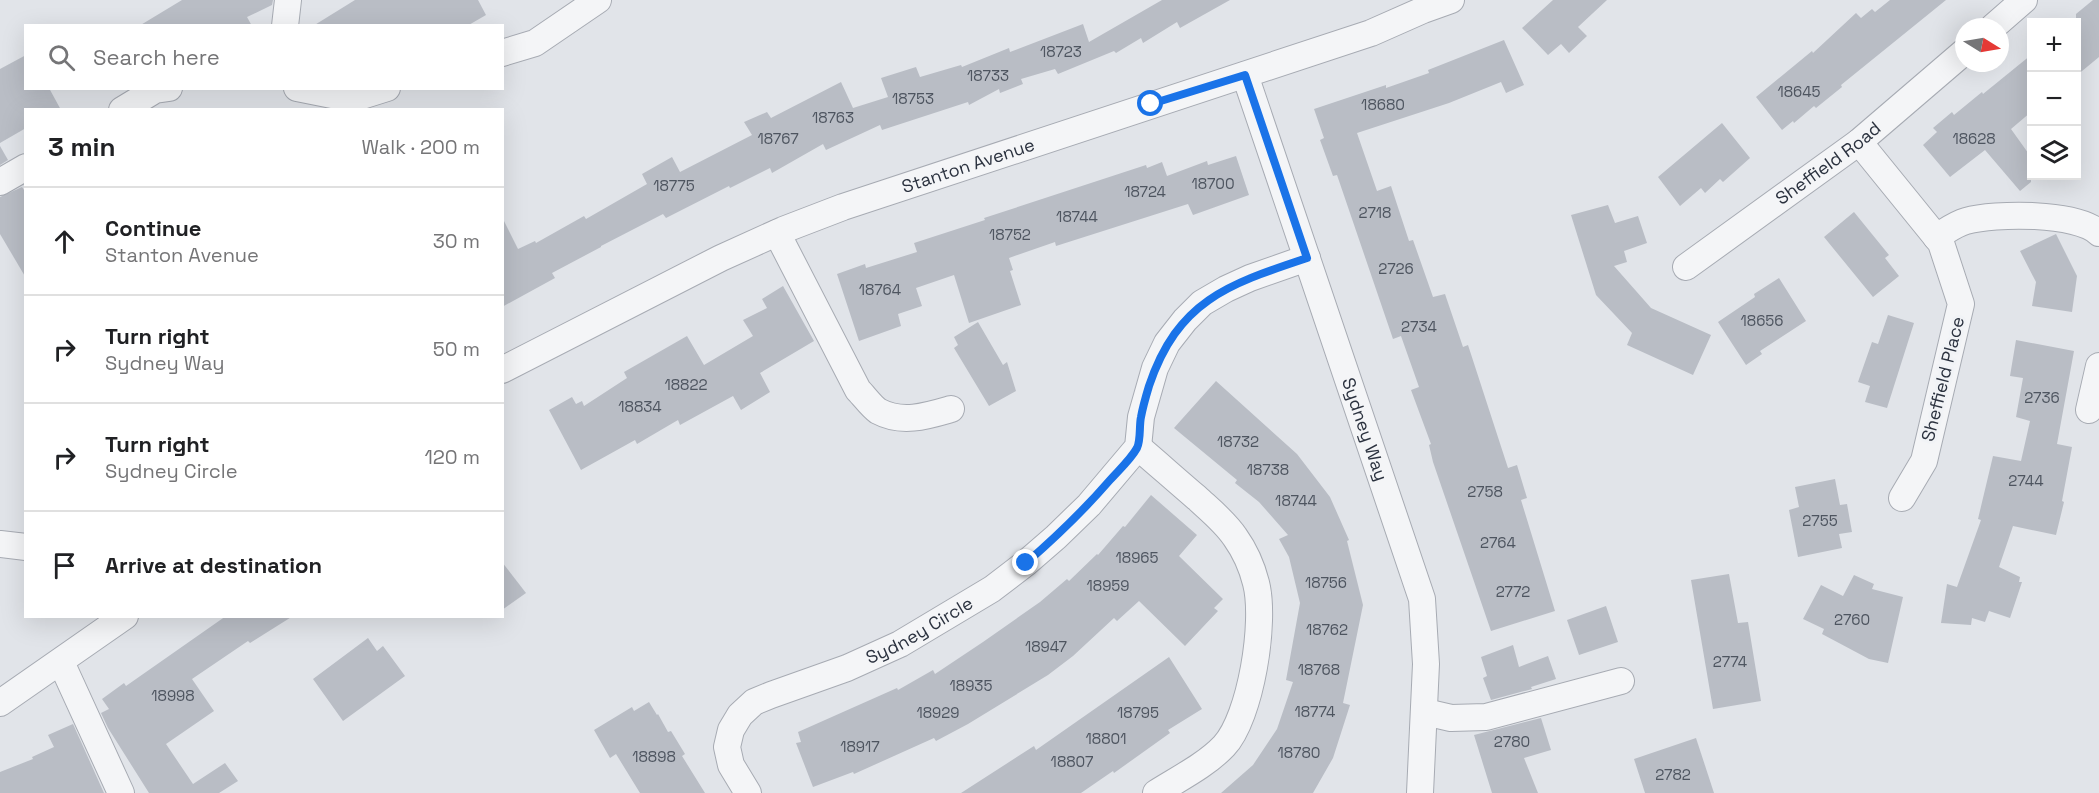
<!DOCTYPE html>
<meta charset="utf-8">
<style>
:root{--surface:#fff;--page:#f6f6f6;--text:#202124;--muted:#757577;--line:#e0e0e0}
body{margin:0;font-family:"Space Grotesk",sans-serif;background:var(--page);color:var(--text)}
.controls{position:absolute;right:18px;top:18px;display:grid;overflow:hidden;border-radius:0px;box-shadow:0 6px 24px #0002}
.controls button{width:54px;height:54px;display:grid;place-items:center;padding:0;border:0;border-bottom:2px solid var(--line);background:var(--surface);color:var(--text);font:30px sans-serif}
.compass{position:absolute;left:1955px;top:18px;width:54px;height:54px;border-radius:50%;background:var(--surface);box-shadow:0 6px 24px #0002;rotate:101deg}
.stop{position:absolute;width:18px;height:18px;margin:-14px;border:4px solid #1a73e8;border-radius:50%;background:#fff}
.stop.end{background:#1a73e8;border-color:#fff;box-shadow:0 2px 6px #0008}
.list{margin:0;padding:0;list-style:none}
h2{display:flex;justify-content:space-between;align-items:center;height:78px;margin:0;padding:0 24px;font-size:26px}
h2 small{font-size:20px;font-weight:400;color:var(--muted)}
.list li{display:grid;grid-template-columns:39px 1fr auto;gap:18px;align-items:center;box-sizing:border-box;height:108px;padding:0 24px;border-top:2px solid var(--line)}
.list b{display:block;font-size:22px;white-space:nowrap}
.list p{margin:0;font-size:20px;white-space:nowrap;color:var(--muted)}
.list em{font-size:20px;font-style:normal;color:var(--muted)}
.icon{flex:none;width:33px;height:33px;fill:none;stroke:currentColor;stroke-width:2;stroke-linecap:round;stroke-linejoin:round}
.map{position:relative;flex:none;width:2099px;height:793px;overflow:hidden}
.search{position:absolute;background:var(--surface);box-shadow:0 6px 24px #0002;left:24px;top:24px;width:480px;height:66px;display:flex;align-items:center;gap:15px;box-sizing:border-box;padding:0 21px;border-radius:0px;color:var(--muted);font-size:22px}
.panel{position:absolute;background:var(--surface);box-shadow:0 6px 24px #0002;left:24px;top:108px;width:480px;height:510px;border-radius:0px}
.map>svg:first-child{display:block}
.building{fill:#b9bdc5}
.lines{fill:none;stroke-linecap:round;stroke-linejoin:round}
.minor-casing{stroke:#a7abb3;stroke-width:28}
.minor{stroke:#f4f5f7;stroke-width:26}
.route{stroke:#1a73e8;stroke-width:8}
.labels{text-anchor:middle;stroke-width:6;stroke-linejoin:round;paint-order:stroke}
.number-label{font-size:15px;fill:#4e5560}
.street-label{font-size:18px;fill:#2b323f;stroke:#f1f3f6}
</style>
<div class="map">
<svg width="2099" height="793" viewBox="0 0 2099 793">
<rect width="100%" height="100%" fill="#e1e4e9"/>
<g class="building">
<polygon points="182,0 273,0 272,5 247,17 252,26 139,26"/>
<polygon points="355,0 478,0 486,15 467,26 313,26"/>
<polygon points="1162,0 1230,0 1180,28 1177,22 1143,43 1141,38 1116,53 1114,51 1058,74 1055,69 1021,79 1023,84 1000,93 999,89 969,105 968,102 882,130 880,125 826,150 823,144 772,173 770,168 730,188 729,186 666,218 663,214 601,246 601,247 552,273 555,278 502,307 502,217 518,249 535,241 536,243 584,216 586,219 647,184 642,174 672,157 680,172 752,135 744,122 767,112 771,118 841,82 853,108 888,97 881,78 916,67 920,77 961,65 962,67 1009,48 1010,52 1083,24 1089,42"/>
<polygon points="1553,0 1607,0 1578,27 1587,36 1569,53 1561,44 1548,55 1522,28"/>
<polygon points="1890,0 1946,0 1841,85 1842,87 1816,108 1814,106 1794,123 1793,121 1782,130 1756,97 1812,51 1813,53 1856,13 1861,18 1872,9 1875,12"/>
<polygon points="2093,0 2099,0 2099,57 2076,76 2076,14"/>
<polygon points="1504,40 1524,85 1506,93 1501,82 1449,103 1357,133 1377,191 1391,186 1409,241 1413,240 1433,297 1445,294 1463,347 1468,345 1508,468 1517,465 1527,498 1521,500 1555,611 1491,631 1433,462 1429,445 1431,444 1411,390 1419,387 1401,336 1393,339 1337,175 1333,176 1320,140 1324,138 1314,109 1386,85 1386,88 1429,73 1428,70"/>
<polygon points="26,55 26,88 49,88 61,110 26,110 26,128 0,143 0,69"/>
<polygon points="2031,55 2031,112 2011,129 2031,157 2031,182 2020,191 1985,150 1950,177 1923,145 1937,132 1933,128 1952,112 1954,115 1982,92 1983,94"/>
<polygon points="1722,123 1750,158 1723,182 1720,179 1705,193 1701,188 1680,206 1658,177"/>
<polygon points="0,146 8,160 0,165"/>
<polygon points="1236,156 1249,195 1193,215 1188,204 1056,246 1055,242 1009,258 1013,270 1010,271 1021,305 969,323 954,275 916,288 922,306 898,314 901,326 859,341 837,274 865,264 866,268 917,252 914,243 985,220 984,218 1146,165 1147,168 1162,162 1167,176 1207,161 1208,165"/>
<polygon points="22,187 26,193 26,278 0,234 0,197"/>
<polygon points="1608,205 1615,223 1638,216 1647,243 1624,251 1627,262 1614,266 1651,308 1711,335 1693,375 1627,345 1632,333 1596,295 1571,215"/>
<polygon points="1854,212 1889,255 1885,258 1899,276 1873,297 1824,237"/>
<polygon points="2056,234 2077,276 2072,312 2032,306 2036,282 2020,251"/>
<polygon points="1779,278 1806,321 1760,351 1762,354 1746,365 1718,322 1755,297 1754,294"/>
<polygon points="783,286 814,341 760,373 770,392 741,410 733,396 680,425 678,420 637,444 635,440 581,470 549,410 572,397 576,404 582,401 584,406 627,378 624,372 687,336 704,365 753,336 743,320 767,308 762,299"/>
<polygon points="1888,315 1914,323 1887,408 1865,402 1870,386 1858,382 1872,342 1878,344"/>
<polygon points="978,322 1003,365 1007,362 1016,391 989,406 954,348 958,345 954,337"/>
<polygon points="2016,340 2074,351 2057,444 2072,447 2062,501 2064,502 2056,535 2013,526 1999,567 2020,577 2019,582 2022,582 2010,618 1989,611 1985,622 1972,618 1971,625 1941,623 1947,584 1957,587 1981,520 1978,519 1993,456 2021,461 2030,421 2016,417 2023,378 2010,376"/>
<polygon points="1216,381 1297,454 1330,497 1349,540 1347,541 1363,605 1343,703 1350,705 1333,758 1313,793 1221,793 1253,765 1277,729 1293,682 1286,680 1300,603 1289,557 1279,539 1288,535 1259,502 1235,483 1237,480 1174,428"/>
<polygon points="1835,479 1840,505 1847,504 1852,532 1839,534 1842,548 1798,557 1789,510 1799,507 1795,487"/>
<polygon points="1151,495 1197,535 1179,556 1223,599 1214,608 1218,611 1185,646 1139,601 1117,621 1114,618 1073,656 1048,675 968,724 936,741 934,738 854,774 853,772 813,787 796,743 801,742 798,732 897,688 898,690 933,670 935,674 983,642 1040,602 1067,579 1069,581 1097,554 1098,555 1123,526 1125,527"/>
<polygon points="502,562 526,593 502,610"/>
<polygon points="1729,574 1738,623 1748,622 1761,701 1713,709 1691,580"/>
<polygon points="1854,575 1874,584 1872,589 1903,597 1888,663 1869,659 1822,634 1824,629 1803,619 1821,585 1843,596"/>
<polygon points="1606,606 1618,642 1579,655 1567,620"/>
<polygon points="226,616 293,616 250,643 248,641 192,679 214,711 166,744 193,784 225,763 238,781 219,793 149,793 108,728 101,713 109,709 102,699 124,683 126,686"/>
<polygon points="368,638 377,651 383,646 405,676 343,721 313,679"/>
<polygon points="1513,645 1519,667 1548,656 1556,679 1531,687 1532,689 1491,700 1483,678 1487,676 1481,657"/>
<polygon points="1169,657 1202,709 1168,730 1170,733 1114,773 1113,771 1081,793 961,793 1034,746 1036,750"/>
<polygon points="649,702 657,715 658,714 668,732 671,731 685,754 682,756 705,793 640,793 616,754 610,758 594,730 632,707 634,711"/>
<polygon points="1541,718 1551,750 1524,758 1538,793 1492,793 1474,735"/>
<polygon points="73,724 104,793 0,793 0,772 33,759 32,757 54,747 48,735"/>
<polygon points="1696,738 1714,793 1645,793 1634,759"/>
</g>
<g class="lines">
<g class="minor-casing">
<g id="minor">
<polyline points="285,26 288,0"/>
<polyline points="1993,27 2024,0"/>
<polyline points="502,53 535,43 598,0"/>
<path id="s1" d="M1245 75 1422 599 1426 664 1420 793"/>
<polyline points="297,88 352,99 387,88"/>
<polyline points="122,110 155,90 169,88"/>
<polyline points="1859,142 1941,243 1961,304 1924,461 1902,498"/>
<polyline points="0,182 26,167"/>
<path d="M777 233 858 390C864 396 871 406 878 411 902 424 927 416 951 409"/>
<path d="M1936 237C1945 232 1955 224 1966 221 1995 213 2077 212 2099 233"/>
<path id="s2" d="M1686 267 1859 142 1964 52"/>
<path id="s3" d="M502 370 721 258 783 230 843 207 1371 33 1423 10 1451 0"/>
<polyline points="2089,410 2099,366"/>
<path d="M1138 447C1158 464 1177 481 1197 498 1210 510 1225 522 1235 537 1245 551 1252 567 1256 583 1266 621 1251 717 1224 746 1206 765 1178 779 1156 793"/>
<polyline points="0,544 26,547"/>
<polyline points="61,662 121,793"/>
<polyline points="0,703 125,616"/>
<polyline points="1425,712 1451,718 1486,717 1621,681"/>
<path id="s4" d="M748 793 731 765 727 747 731 730 740 715 754 702 771 695 847 668 900 644 992 589 1026 563 1056 537 1089 505 1138 447 1141 417 1155 368 1167 343 1185 320 1202 303 1226 289 1250 278 1307 258"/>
</g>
</g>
<use href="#minor" class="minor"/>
</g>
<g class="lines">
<path class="route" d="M1026 563C1056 537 1084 510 1110 480 1119 470 1131 459 1137 448 1141 440 1139 426 1141 417 1143 406 1146 396 1149 386 1178 300 1229 284 1307 258L1245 75 1151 104"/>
</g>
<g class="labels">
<g class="number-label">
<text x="1061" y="57">18723</text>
<text x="988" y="81">18733</text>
<text x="1799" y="97">18645</text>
<text x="913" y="104">18753</text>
<text x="1383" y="110">18680</text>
<text x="833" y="123">18763</text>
<text x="778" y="144">18767</text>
<text x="1974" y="144">18628</text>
<text x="1213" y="189">18700</text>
<text x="674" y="191">18775</text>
<text x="1145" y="197">18724</text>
<text x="1375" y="218">2718</text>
<text x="1077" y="222">18744</text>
<text x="1010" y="240">18752</text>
<text x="1396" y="274">2726</text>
<text x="880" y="295">18764</text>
<text x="1762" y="326">18656</text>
<text x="1419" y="332">2734</text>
<text x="686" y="390">18822</text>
<text x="2042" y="403">2736</text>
<text x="640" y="412">18834</text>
<text x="1238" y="447">18732</text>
<text x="1268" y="475">18738</text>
<text x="2026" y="486">2744</text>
<text x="1485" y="497">2758</text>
<text x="1296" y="506">18744</text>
<text x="1820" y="526">2755</text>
<text x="1498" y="548">2764</text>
<text x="1137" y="563">18965</text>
<text x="1326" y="588">18756</text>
<text x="1108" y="591">18959</text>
<text x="1513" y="597">2772</text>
<text x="1852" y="625">2760</text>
<text x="1327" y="635">18762</text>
<text x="1046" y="652">18947</text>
<text x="1730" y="667">2774</text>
<text x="1319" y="675">18768</text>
<text x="971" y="691">18935</text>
<text x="173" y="701">18998</text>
<text x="1315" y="717">18774</text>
<text x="938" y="718">18929</text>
<text x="1138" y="718">18795</text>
<text x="1106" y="744">18801</text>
<text x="1512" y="747">2780</text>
<text x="860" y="752">18917</text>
<text x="1299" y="758">18780</text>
<text x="654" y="762">18898</text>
<text x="1072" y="767">18807</text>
<text x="1673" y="780">2782</text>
</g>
<g class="street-label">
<text dy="6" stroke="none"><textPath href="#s2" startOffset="176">Sheffield Road</textPath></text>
<text dy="6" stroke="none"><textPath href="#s3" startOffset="510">Stanton Avenue</textPath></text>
<text transform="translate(1943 379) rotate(-76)" y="6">Sheffield Place</text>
<text dy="6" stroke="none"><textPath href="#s1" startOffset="374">Sydney Way</textPath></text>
<text dy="6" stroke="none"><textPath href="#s4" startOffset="286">Sydney Circle</textPath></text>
</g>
</g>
</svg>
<div class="controls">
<button>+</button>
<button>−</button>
<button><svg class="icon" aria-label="layers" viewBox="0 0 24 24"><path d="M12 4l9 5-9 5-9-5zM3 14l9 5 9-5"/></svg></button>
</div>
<svg class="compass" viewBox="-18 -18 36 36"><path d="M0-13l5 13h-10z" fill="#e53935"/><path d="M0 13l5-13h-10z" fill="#757577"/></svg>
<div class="stop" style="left:1151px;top:104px"></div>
<div class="stop end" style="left:1026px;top:563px"></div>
<div class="search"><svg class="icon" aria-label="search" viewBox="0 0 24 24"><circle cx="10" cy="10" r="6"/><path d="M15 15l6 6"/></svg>Search here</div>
<section class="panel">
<h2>3 min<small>Walk · 200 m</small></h2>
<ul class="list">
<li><svg class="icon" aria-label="ahead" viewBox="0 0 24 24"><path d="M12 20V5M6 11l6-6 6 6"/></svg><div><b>Continue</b><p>Stanton Avenue</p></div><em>30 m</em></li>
<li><svg class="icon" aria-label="right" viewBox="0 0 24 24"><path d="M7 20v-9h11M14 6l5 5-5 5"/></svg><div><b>Turn right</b><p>Sydney Way</p></div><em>50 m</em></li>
<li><svg class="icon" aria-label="right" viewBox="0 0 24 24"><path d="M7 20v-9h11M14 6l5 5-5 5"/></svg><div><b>Turn right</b><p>Sydney Circle</p></div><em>120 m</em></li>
<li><svg class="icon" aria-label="arrive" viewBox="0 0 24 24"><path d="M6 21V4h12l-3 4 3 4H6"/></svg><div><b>Arrive at destination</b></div></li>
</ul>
</section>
</div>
